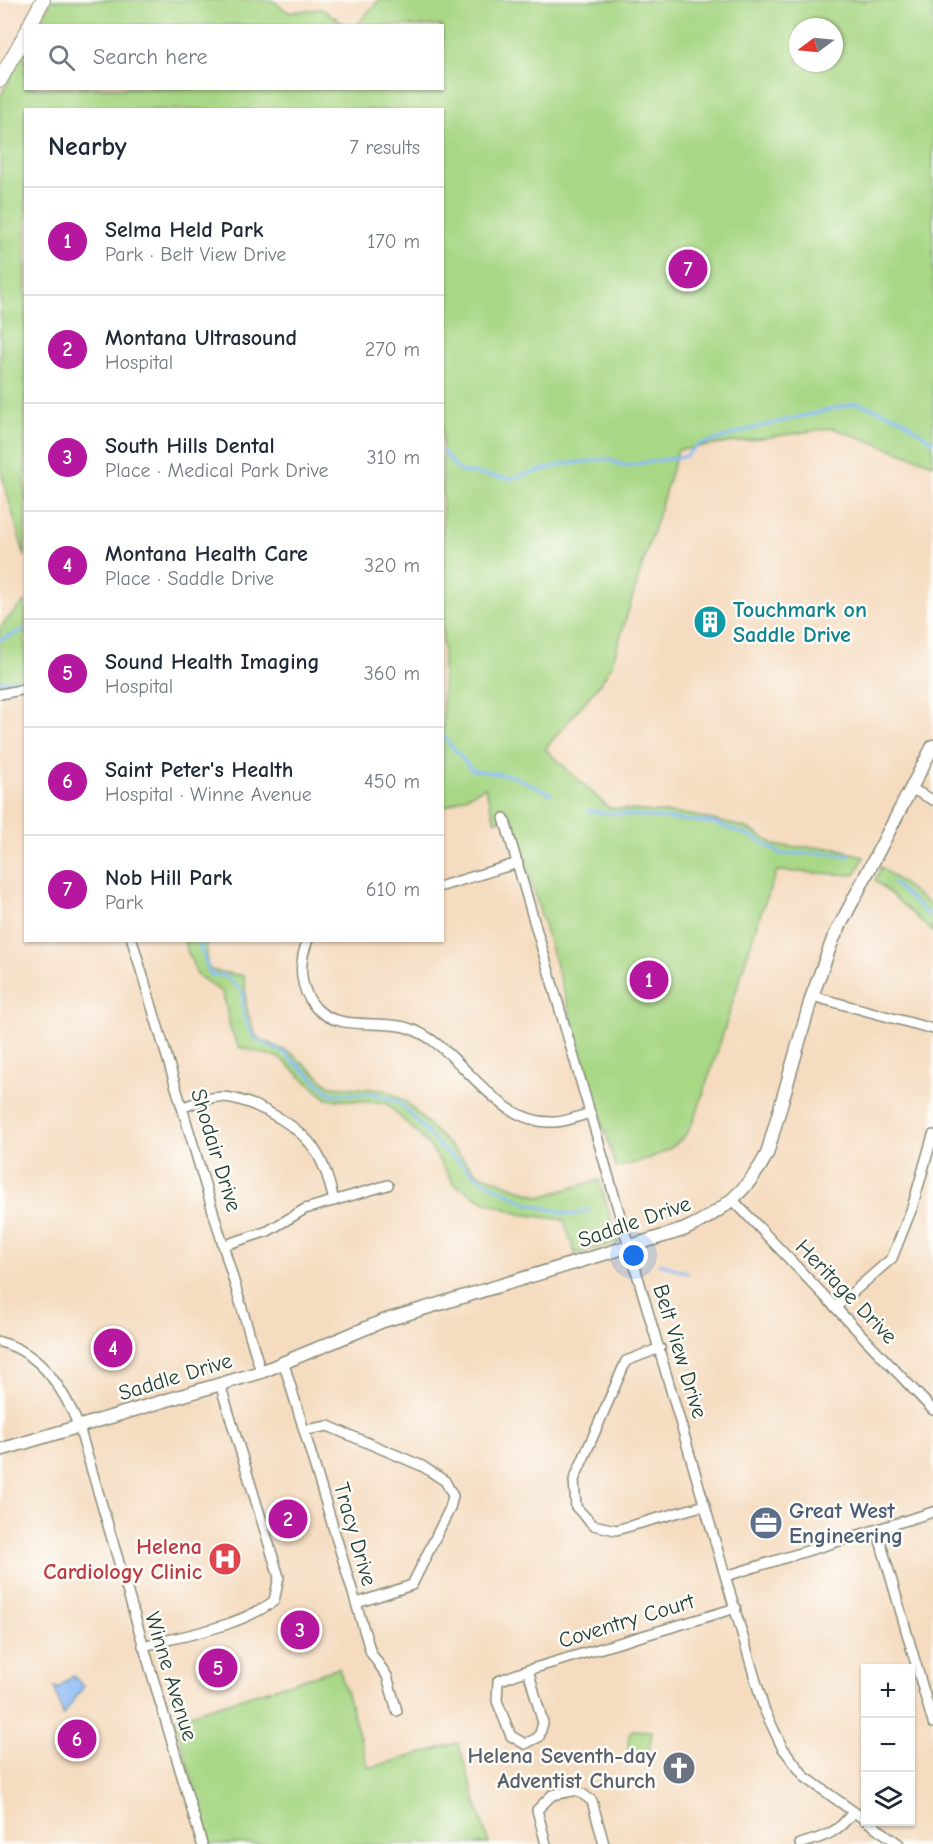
<!DOCTYPE html>
<meta charset="utf-8">
<style>
:root{--surface:#fff;--page:#f2f2f3;--text:#1f2937;--muted:#747a83;--line:#e0e1e3;--accent:#b5179e}
body{margin:0;font-family:"Comic Neue",sans-serif;background:var(--page);color:var(--text)}
.controls{position:absolute;right:18px;bottom:18px;display:grid;overflow:hidden;border-radius:0px;box-shadow:0 2px 4px #0004}
.controls button{width:54px;height:54px;display:grid;place-items:center;padding:0;border:0;border-bottom:2px solid var(--line);background:var(--surface);color:var(--text);font:30px sans-serif}
.compass{position:absolute;left:789px;top:18px;width:54px;height:54px;border-radius:50%;background:var(--surface);box-shadow:0 2px 4px #0004;rotate:254deg}
.you{position:absolute;left:634px;top:1256px;width:21px;height:21px;margin:-15px;border:4px solid #fff;border-radius:50%;background:#1a73e8;box-shadow:0 0 0 9px #1a73e833}
.badge{display:grid;place-items:center;width:39px;height:39px;border-radius:50%;background:var(--accent);color:#fff;font-size:20px;font-weight:700}
.pin{position:absolute;translate:-50% -50%;border:3px solid #fff;box-shadow:0 2px 6px #0006}
.list{margin:0;padding:0;list-style:none}
h2{display:flex;justify-content:space-between;align-items:center;height:78px;margin:0;padding:0 24px;font-size:26px}
h2 small{font-size:20px;font-weight:400;color:var(--muted)}
.list li{display:grid;grid-template-columns:39px 1fr auto;gap:18px;align-items:center;box-sizing:border-box;height:108px;padding:0 24px;border-top:2px solid var(--line)}
.list b{display:block;font-size:22px;white-space:nowrap}
.list p{margin:0;font-size:20px;white-space:nowrap;color:var(--muted)}
.list em{font-size:20px;font-style:normal;color:var(--muted)}
.icon{flex:none;width:33px;height:33px;fill:none;stroke:currentColor;stroke-width:2;stroke-linecap:round;stroke-linejoin:round}
.map{position:relative;flex:none;width:933px;height:1844px;overflow:hidden}
.search{position:absolute;background:var(--surface);box-shadow:0 2px 4px #0004;left:24px;top:24px;width:420px;height:66px;display:flex;align-items:center;gap:15px;box-sizing:border-box;padding:0 21px;border-radius:0px;color:var(--muted);font-size:22px}
.panel{position:absolute;background:var(--surface);box-shadow:0 2px 4px #0004;left:24px;top:108px;width:420px;height:834px;border-radius:0px}
.map>svg:first-child{display:block}
.green{fill:#a8d785;stroke:#648a5c;stroke-width:1.5;fill-rule:evenodd}
.water{fill:#8abbf6;stroke:#547c95;stroke-width:1.5}
.lines{fill:none;stroke-linecap:round;stroke-linejoin:round}
.stream{stroke:#8abbf6;stroke-width:3}
.minor-casing{stroke:#8a8c7a;stroke-width:12}
.tertiary-casing{stroke:#8a8c7a;stroke-width:15}
.secondary-casing{stroke:#8a8c7a;stroke-width:16}
.minor{stroke:#fff;stroke-width:9}
.tertiary{stroke:#fff;stroke-width:12}
.secondary{stroke:#fff;stroke-width:14}
.labels{text-anchor:middle;stroke-width:5;stroke-linejoin:round;paint-order:stroke}
.culture-label{font-size:22px;font-weight:bold;fill:#0d838f;stroke:#fdfcf7;text-anchor:start}
.street-label{font-size:22px;fill:#1f3d34;stroke:#fdfcf7}
.service-label{font-size:22px;font-weight:bold;fill:#4e5e75;stroke:#fdfcf7;text-anchor:start}
.health-label{font-size:22px;font-weight:bold;fill:#be3a42;stroke:#fdfcf7;text-anchor:end}
.worship-label{font-size:22px;font-weight:bold;fill:#5b616d;stroke:#fdfcf7;text-anchor:end}
</style>
<div class="map">
<svg width="933" height="1844" viewBox="0 0 933 1844">
<rect width="100%" height="100%" fill="#fdfcf7"/>
<filter id="ink" filterUnits="userSpaceOnUse"><feTurbulence type="fractalNoise" baseFrequency=".0167" numOctaves="2"/><feDisplacementMap in="SourceGraphic" scale="12" xChannelSelector="R" yChannelSelector="G"/><feConvolveMatrix kernelMatrix="1 2 1 2 8 2 1 2 1" color-interpolation-filters="sRGB"/></filter>
<filter id="wash" filterUnits="userSpaceOnUse"><feTurbulence type="fractalNoise" baseFrequency=".008" numOctaves="4" result="noise"/><feDisplacementMap in="SourceGraphic" scale="24" xChannelSelector="R" yChannelSelector="G"/><feGaussianBlur stdDeviation="1.35" result="paint"/><feColorMatrix in="noise" values="0 0 0 0 0 0 0 0 0 0 0 0 0 0 0 0 0 1.4 0 .05"/><feComposite in="paint" operator="in"/></filter>
<g filter="url(#wash)">
<rect width="100%" height="100%" fill="#f5dcc0"/>
<g class="green">
<polygon points="52,0 272,0 288,12 322,9 346,25 39,25"/>
<path d="M379 0H933V464L833 428 678 450 612 664 602 681 545 749 609 808 691 815 747 828 777 846 836 848 864 857 855 875 777 871C749 938 733 1008 709 1076 703 1093 698 1116 688 1131 672 1155 641 1161 616 1168L512 817 495 821 485 787 443 808 442 110H26L25 557 0 468V97L25 50 26 88H442V26L357 25ZM798 27H834V63H798Z"/>
<polygon points="25,601 25,682 0,688 0,627"/>
<polygon points="881,867 933,907 933,932 875,880"/>
<polygon points="184,941 207,941 207,963 210,970 244,976 247,1011 256,1037 292,1054 330,1086 385,1090 405,1101 477,1173 540,1197 599,1180 618,1242 575,1254 564,1220 520,1214 486,1202 454,1184 430,1146 386,1103 327,1099 280,1058 239,1047 231,1031 223,993 197,975"/>
<polygon points="339,1668 369,1768 458,1743 489,1844 211,1844 174,1719"/>
<polygon points="632,1730 652,1731 650,1748 638,1760 627,1760 629,1735"/>
</g>
<polygon class="water" points="73,1676 84,1686 63,1715 54,1686 57,1689"/>
<g class="lines">
<g class="stream">
<polyline points="442,450 459,471 509,479 564,464 607,459 625,466 686,456 696,446 754,428 857,403 899,417 933,442"/>
<polyline points="0,640 26,629"/>
<polyline points="0,682 26,679"/>
<polyline points="442,735 472,770 513,776 551,794"/>
<polyline points="589,811 714,823 755,838 781,854 824,853 850,856"/>
<polyline points="892,882 929,915"/>
<polyline points="198,940 210,974 226,976 243,993 243,1014 254,1038 283,1052 331,1094 377,1094 400,1103 441,1148 481,1179 526,1203 572,1215 589,1210"/>
<polyline points="659,1263 687,1273"/>
</g>
</g>
</g>
<g filter="url(#ink)">
<g class="lines">
<g class="minor-casing">
<g id="minor">
<polyline points="0,694 26,689"/>
<polyline points="910,788 933,800"/>
<polyline points="504,818 764,1709 782,1747 805,1777 899,1844"/>
<polyline points="442,886 518,863"/>
<polyline points="132,940 261,1372"/>
<path d="M308 940C298 963 299 989 316 1008 339 1032 380 1019 408 1028 461 1044 491 1125 555 1122 566 1122 579 1116 590 1113"/>
<polyline points="812,996 933,1029"/>
<path d="M183 1107C194 1104 207 1097 219 1097 245 1096 291 1121 309 1142 323 1158 329 1180 334 1201"/>
<polyline points="733,1200 933,1410"/>
<polyline points="225,1245 268,1231 305,1209 388,1185"/>
<polyline points="836,1307 892,1258 912,1208 933,1135"/>
<path d="M0 1342C42 1353 64 1390 79 1427L202 1844"/>
<polyline points="660,1348 626,1361 574,1480 576,1507 593,1525 616,1530 705,1505"/>
<polyline points="284,1364 371,1653 387,1676 397,1711"/>
<polyline points="306,1430 328,1426 422,1466 445,1481 453,1496 450,1508 412,1585 357,1603"/>
<polyline points="877,1530 933,1723"/>
<polyline points="726,1576 933,1512"/>
<path d="M143 1646C186 1635 238 1627 274 1601L279 1577 220 1384"/>
<polyline points="528,1670 543,1723 539,1737 525,1744 511,1736 497,1701 498,1681 528,1670 736,1608"/>
<polyline points="546,1844 537,1810 552,1795 577,1790 592,1801 604,1844"/>
<path d="M800 1844C823 1837 838 1833 852 1813"/>
</g>
</g>
<g class="tertiary-casing">
<path id="tertiary" d="M0 1450 261 1372 383 1321 683 1230C720 1214 749 1190 767 1154L812 996 833 939 933 746"/>
</g>
<g class="secondary-casing">
<g id="secondary">
<polyline points="29,26 43,0"/>
<polyline points="0,80 26,33"/>
</g>
</g>
<use href="#minor" class="minor"/>
<use href="#tertiary" class="tertiary"/>
<use href="#secondary" class="secondary"/>
</g>
</g>
<defs>
<g id="building-disc" transform="scale(1.725)"><circle r="9.5" fill="#0f9aa8" stroke="#fdfcf7"/><path d="M-4-6H4V6H1V3H-1V6H-4ZM-2.5-4.3h1.7v1.8h-1.7ZM.8-4.3h1.7v1.8H.8ZM-2.5-1h1.7V.8h-1.7ZM.8-1h1.7V.8H.8Z" fill="#fff"/></g>
<g id="office-disc" transform="scale(1.725)"><circle r="9.5" fill="#5c6f8a" stroke="#fdfcf7"/><path d="M-6-3h4V-5.5h4V-3h4V5H-6ZM-1-4.5V-3h2v-1.5ZM-6 0V1H6V0Z" fill="#fff"/></g>
<g id="hospital-disc" transform="scale(1.725)"><circle r="9.5" fill="#e0444e" stroke="#fdfcf7"/><path d="M-5-5h3v3.5h4V-5h3V5h-3V1.5h-4V5h-3Z" fill="#fff"/></g>
<g id="church-disc" transform="scale(1.725)"><circle r="9.5" fill="#6b7280" stroke="#fdfcf7"/><path d="M-1.2-6h2.4v3.5h3.3v2.4h-3.3V6h-2.4V-.1h-3.3v-2.4h3.3Z" fill="#fff"/></g>
</defs>
<g fill-rule="evenodd">
<use href="#building-disc" x="710" y="622"/>
<use href="#office-disc" x="766" y="1523"/>
<use href="#hospital-disc" x="225" y="1559"/>
<use href="#church-disc" x="679" y="1768"/>
</g>
<g class="labels">
<g class="culture-label">
<text x="733" y="617">Touchmark on<tspan x="733" dy="25">Saddle Drive</tspan></text>
</g>
<g class="street-label">
<text transform="translate(217 1150) rotate(73)" y="8">Shodair Drive</text>
<text transform="translate(634 1221) rotate(-19)" y="8">Saddle Drive</text>
<text transform="translate(847 1291) rotate(46)" y="8">Heritage Drive</text>
<text transform="translate(681 1351) rotate(73)" y="8">Belt View Drive</text>
<text transform="translate(175 1376) rotate(-17)" y="8">Saddle Drive</text>
<text transform="translate(356 1534) rotate(74)" y="8">Tracy Drive</text>
<text transform="translate(626 1620) rotate(-17)" y="8">Coventry Court</text>
<text transform="translate(172 1676) rotate(73)" y="8">Winne Avenue</text>
</g>
<g class="service-label">
<text x="789" y="1518">Great West<tspan x="789" dy="25">Engineering</tspan></text>
</g>
<g class="health-label">
<text x="202" y="1554">Helena<tspan x="202" dy="25">Cardiology Clinic</tspan></text>
</g>
<g class="worship-label">
<text x="656" y="1763">Helena Seventh-day<tspan x="656" dy="25">Adventist Church</tspan></text>
</g>
</g>
</svg>
<div class="controls">
<button>+</button>
<button>−</button>
<button><svg class="icon" aria-label="layers" viewBox="0 0 24 24"><path d="M12 4l9 5-9 5-9-5zM3 14l9 5 9-5"/></svg></button>
</div>
<svg class="compass" viewBox="-18 -18 36 36"><path d="M0-13l5 13h-10z" fill="#e53935"/><path d="M0 13l5-13h-10z" fill="#747a83"/></svg>
<div class="you"></div>
<div class="pin badge" style="left:649px;top:980px">1</div>
<div class="pin badge" style="left:288px;top:1519px">2</div>
<div class="pin badge" style="left:300px;top:1630px">3</div>
<div class="pin badge" style="left:113px;top:1348px">4</div>
<div class="pin badge" style="left:218px;top:1668px">5</div>
<div class="pin badge" style="left:77px;top:1739px">6</div>
<div class="pin badge" style="left:688px;top:269px">7</div>
<div class="search"><svg class="icon" aria-label="search" viewBox="0 0 24 24"><circle cx="10" cy="10" r="6"/><path d="M15 15l6 6"/></svg>Search here</div>
<section class="panel">
<h2>Nearby<small>7 results</small></h2>
<ul class="list">
<li><span class="badge">1</span><div><b>Selma Held Park</b><p>Park · Belt View Drive</p></div><em>170 m</em></li>
<li><span class="badge">2</span><div><b>Montana Ultrasound</b><p>Hospital</p></div><em>270 m</em></li>
<li><span class="badge">3</span><div><b>South Hills Dental</b><p>Place · Medical Park Drive</p></div><em>310 m</em></li>
<li><span class="badge">4</span><div><b>Montana Health Care</b><p>Place · Saddle Drive</p></div><em>320 m</em></li>
<li><span class="badge">5</span><div><b>Sound Health Imaging</b><p>Hospital</p></div><em>360 m</em></li>
<li><span class="badge">6</span><div><b>Saint Peter's Health</b><p>Hospital · Winne Avenue</p></div><em>450 m</em></li>
<li><span class="badge">7</span><div><b>Nob Hill Park</b><p>Park</p></div><em>610 m</em></li>
</ul>
</section>
</div>
